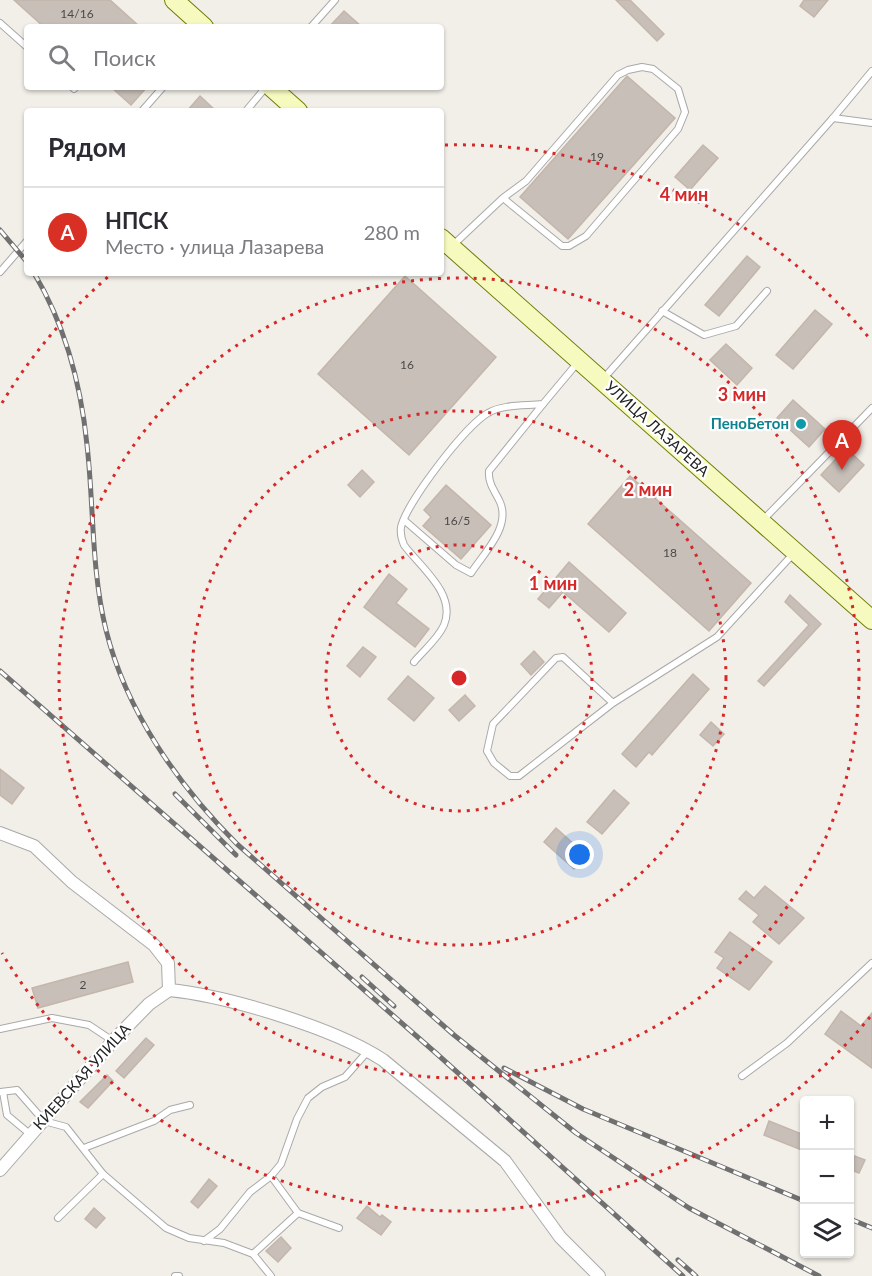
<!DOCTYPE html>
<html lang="ru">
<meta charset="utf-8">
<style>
:root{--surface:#fff;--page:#f7f7f7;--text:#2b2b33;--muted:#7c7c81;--line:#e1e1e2;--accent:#d93025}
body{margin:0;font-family:Lato,sans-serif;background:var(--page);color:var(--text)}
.controls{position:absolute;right:18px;bottom:18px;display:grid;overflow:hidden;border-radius:6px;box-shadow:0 2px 4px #0004}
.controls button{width:54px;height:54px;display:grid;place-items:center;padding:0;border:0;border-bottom:2px solid var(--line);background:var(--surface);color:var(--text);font:30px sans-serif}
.you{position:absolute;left:580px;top:855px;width:21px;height:21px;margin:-15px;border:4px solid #fff;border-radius:50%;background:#1a73e8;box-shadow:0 0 0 9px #1a73e833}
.badge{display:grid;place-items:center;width:39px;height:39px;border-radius:50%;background:var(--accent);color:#fff;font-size:20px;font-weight:700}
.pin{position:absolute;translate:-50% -50px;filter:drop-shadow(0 2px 3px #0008)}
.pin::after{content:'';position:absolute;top:32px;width:21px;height:18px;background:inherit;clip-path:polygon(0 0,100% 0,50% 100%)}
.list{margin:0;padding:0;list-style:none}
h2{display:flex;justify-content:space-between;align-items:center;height:78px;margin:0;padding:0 24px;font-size:26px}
h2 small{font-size:20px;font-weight:400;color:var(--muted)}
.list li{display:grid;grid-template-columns:39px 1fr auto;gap:18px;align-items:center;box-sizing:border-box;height:90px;padding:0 24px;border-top:2px solid var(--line)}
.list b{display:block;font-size:22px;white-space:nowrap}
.list p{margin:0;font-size:20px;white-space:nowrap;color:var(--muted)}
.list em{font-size:20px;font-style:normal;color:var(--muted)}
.icon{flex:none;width:33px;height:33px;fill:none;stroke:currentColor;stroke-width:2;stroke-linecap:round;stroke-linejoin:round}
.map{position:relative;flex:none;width:872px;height:1276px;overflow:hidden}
.search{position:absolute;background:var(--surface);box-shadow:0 2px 4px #0004;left:24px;top:24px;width:420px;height:66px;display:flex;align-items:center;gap:15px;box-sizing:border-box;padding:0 21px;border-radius:6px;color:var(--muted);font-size:22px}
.panel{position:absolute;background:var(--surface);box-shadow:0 2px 4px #0004;left:24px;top:108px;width:420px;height:168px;border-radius:6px}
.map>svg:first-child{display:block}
.building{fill:#c7bfb8;stroke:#c4b6ab;stroke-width:1.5}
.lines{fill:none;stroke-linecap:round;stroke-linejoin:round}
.lane-casing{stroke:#a9a9a9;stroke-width:8}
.street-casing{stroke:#a9a9a9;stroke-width:14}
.secondary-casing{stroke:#707d05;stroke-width:20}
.lane{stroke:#fff;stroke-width:6}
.street{stroke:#fff;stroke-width:12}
.secondary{stroke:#f7fabf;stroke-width:18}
.rail-casing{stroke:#707070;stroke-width:5}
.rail{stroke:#fff;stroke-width:3;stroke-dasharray:9;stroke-linecap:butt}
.ring{fill:none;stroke:#d62828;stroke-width:3;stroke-dasharray:3 6}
.culture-dot{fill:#0f9aa8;stroke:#fff;stroke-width:2}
.labels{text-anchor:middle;stroke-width:4.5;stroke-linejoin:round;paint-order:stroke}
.number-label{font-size:12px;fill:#4b4948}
.culture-label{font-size:15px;font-weight:bold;fill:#0d838f;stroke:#fff;text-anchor:end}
.street-label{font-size:15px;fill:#222;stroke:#fff}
.centre{fill:#d62828;stroke:#fff;stroke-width:3}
.ring-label{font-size:18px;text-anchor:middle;font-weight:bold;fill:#d62828;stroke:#fff;stroke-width:4.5;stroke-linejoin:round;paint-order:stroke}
</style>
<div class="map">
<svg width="872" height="1276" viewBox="0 0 872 1276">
<rect width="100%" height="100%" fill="#f2efe9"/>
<g class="building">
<polygon points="14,0 110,0 140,27 44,27"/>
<polygon points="616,0 630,0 664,34 657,41"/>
<polygon points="804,0 828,0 814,17 800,6"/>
<polygon points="344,11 362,27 329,27"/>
<polygon points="627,76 675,118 568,239 520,197"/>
<polygon points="111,87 147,87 131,105"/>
<polygon points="200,96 216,111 187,111"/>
<polygon points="703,145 718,158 690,190 675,177"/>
<polygon points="747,256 760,267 719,316 705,305"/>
<polygon points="405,276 496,357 409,455 318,374"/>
<polygon points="815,310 832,324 793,369 776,355"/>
<polygon points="726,344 752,368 737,385 710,360"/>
<polygon points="793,400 825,429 809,447 777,418"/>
<polygon points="846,448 864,465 839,492 821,475"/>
<polygon points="362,470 374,482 360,497 348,485"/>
<polygon points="630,476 751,583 709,631 588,524"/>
<polygon points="446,485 491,525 461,559 423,526 431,517 424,510"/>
<polygon points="569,562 626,613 609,632 563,592 549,608 538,599"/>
<polygon points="389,574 407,589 396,603 429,629 415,647 364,607"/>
<polygon points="790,595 821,624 764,686 758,681 809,625 785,602"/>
<polygon points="363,647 376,657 360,677 347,666"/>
<polygon points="534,651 544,662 531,675 521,664"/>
<polygon points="693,674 709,689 652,755 649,752 636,767 622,754"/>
<polygon points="408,676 434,698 414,721 388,699"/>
<polygon points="465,695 475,706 459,721 449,710"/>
<polygon points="711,722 724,734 713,746 700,735"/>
<polygon points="0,769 24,788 12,804 0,795"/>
<polygon points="614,790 629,803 602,834 587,822"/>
<polygon points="556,828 586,855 574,869 544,842"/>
<polygon points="765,886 804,918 779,944 753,922 759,915 739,899 746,891 754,898"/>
<polygon points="730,932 772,962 749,990 717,968 724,958 715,952"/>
<polygon points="128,962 133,982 38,1008 32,988"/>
<polygon points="841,1011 861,1026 872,1013 872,1068 825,1034"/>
<polygon points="146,1038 154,1045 124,1078 116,1071"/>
<polygon points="107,1075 113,1081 88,1108 80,1102"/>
<polygon points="769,1121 804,1135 804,1151 764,1135"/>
<polygon points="849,1154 865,1160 859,1173 849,1169"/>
<polygon points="209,1179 217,1186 198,1208 191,1202"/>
<polygon points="367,1206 380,1217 382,1215 391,1222 381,1235 357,1218"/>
<polygon points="94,1208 105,1218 96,1228 85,1219"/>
<polygon points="281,1237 291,1248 278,1262 266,1251"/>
</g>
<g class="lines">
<g class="lane-casing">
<g id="lane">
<polyline points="0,23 27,47"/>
<polyline points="311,27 335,0"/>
<polyline points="72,87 74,89"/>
<polyline points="142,111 163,87"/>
<polyline points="246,111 266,87"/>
<polyline points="833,118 872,71"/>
<polyline points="452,246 503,198 526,181 618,75 628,70 642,67 653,69 678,89 685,112 678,129 586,236 569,246 562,246 503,198"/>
<polyline points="0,272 27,241"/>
<polyline points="662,311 704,335 736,326 767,291"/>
<polyline points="604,378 833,118 872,123"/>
<polyline points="764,519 872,408"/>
<path d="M404 520 456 565 471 573C484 553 511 527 500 502 495 491 488 484 489 471L543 404"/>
<path d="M414 662C423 651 438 639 444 625 457 594 420 567 404 545 401 538 400 534 401 527 407 502 466 425 488 413 503 404 526 406 543 404L579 361"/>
<polyline points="613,703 563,657 556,658 493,724 487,751 494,763 510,776 519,776 613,703 717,637 794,553"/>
<polyline points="0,1029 52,1018 89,1025 113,1041"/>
<polyline points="742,1076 787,1043 872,963"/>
<polyline points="0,1092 17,1090 44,1121 66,1127 103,1174 166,1228 189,1238 224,1243 253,1254 271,1276"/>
<polyline points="3,1092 7,1115 31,1135"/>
<polyline points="84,1148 154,1121 170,1110 190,1105"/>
<polyline points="271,1176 298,1213 339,1228"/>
<polyline points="58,1218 103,1174"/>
<polyline points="204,1241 220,1229 250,1192 271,1176 281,1164 297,1119 308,1098 322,1087 345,1077 368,1051"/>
<polyline points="253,1254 298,1213"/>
<polyline points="175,1276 179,1276"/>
</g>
</g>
<g class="street-casing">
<g id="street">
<polyline points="0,833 34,846 72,882 154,945 168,963 169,990"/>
<path d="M169 990C228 996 334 1028 383 1060L505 1161 560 1237 599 1276"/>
<polyline points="0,1170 113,1041 149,1004 169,990"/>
</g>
</g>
<g class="secondary-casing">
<g id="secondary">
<polyline points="174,0 204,27"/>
<polyline points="271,87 298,111"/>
<polyline points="441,238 872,620"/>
</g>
</g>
<use href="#lane" class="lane"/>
<use href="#street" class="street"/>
<use href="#secondary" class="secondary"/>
<g class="rail-casing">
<g id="rail">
<polyline points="0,230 27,262"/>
<path d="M34 273C65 325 81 385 87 445 94 506 91 569 106 630 126 711 178 785 237 844L454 1035 576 1133 689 1208 819 1276"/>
<polyline points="0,671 437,1054 683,1276"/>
<polyline points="175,794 236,855"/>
<polyline points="362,977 394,1006"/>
<polyline points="504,1068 583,1109 804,1201"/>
<polyline points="850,1219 872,1228"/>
<polyline points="678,1260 696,1276"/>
</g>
</g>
<use href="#rail" class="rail"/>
</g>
<g class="ring">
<circle cx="459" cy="678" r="133"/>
<circle cx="459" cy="678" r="267"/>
<circle cx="459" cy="678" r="400"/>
<path d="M870 1017A533 533 0 0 1 2 953M2 403A533 533 0 0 1 109 276M445 145A533 533 0 0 1 870 339"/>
</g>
<circle class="culture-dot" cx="801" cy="424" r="6"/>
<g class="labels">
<g class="number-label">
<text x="77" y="18">14/16</text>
<text x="597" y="161">19</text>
<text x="407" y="369">16</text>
<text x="457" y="525">16/5</text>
<text x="670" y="557">18</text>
<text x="83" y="989">2</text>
</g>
<g class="culture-label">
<text x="789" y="429">ПеноБетон</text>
</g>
<g class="street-label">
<text transform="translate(657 429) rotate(42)" y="5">УЛИЦА ЛАЗАРЕВА</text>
<text transform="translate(82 1077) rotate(-48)" y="5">КИЕВСКАЯ УЛИЦА</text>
</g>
</g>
<circle cx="459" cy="678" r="9" class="centre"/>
<g class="ring-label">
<text x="684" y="201">4 мин</text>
<text x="742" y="401">3 мин</text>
<text x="648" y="496">2 мин</text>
<text x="553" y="590">1 мин</text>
</g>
</svg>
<div class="controls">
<button>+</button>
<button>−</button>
<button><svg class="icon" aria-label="layers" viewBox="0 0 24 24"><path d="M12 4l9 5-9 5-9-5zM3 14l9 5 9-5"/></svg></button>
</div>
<div class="you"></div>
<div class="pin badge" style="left:842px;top:470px">A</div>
<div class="search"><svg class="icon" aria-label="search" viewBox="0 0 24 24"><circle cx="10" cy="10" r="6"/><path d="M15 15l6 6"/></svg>Поиск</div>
<section class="panel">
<h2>Рядом<small></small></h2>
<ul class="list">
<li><span class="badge">A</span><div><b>НПСК</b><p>Место · улица Лазарева</p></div><em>280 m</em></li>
</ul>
</section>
</div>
